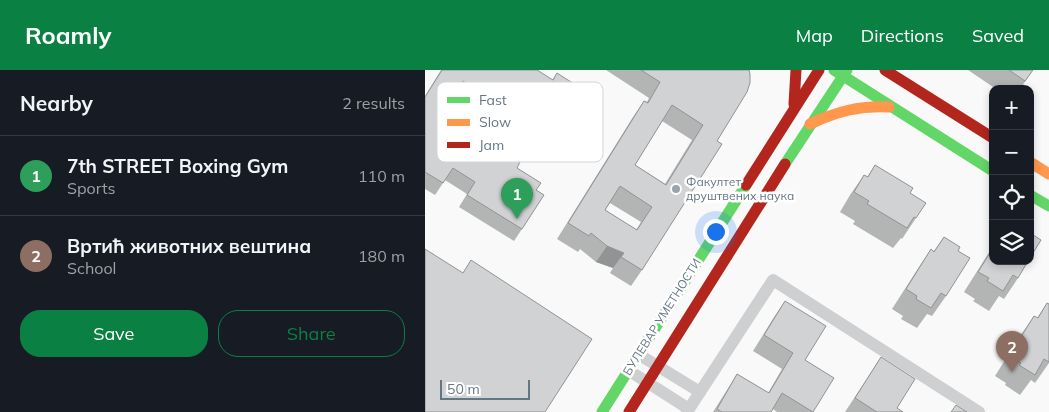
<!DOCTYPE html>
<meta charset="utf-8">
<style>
:root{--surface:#171b24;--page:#20242c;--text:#f1f3f6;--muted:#9ea1a6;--line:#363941;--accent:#0b8043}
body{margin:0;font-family:Mulish,sans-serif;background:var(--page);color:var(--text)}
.controls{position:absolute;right:15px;top:15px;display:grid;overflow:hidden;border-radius:10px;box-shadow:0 2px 8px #0003}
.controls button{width:45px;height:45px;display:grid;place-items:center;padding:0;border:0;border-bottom:1px solid var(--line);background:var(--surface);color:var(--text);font:25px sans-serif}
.scale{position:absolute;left:15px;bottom:12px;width:90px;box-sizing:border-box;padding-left:5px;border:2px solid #657683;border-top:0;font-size:14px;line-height:18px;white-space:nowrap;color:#657683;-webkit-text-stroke:4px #fff;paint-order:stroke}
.you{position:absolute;left:290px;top:161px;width:18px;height:18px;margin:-12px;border:4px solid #fff;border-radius:50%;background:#1a73e8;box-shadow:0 0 0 8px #1a73e833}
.badge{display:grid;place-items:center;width:32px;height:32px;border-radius:50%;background:var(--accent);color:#fff;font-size:16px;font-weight:700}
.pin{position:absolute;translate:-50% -41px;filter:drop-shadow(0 1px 2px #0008)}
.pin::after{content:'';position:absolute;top:26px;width:18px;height:15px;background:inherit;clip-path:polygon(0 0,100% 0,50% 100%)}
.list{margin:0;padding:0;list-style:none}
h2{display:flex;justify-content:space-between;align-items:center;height:65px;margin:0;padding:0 20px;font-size:21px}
h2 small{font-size:16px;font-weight:400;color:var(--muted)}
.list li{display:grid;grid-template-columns:32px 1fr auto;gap:15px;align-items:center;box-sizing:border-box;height:80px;padding:0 20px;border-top:1px solid var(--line)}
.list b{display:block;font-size:19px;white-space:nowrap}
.list p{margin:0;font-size:16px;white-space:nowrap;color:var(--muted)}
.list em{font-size:16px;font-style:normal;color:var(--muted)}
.actions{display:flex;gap:10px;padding:15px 20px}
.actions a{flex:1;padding:11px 0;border:1px solid var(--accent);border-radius:20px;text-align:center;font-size:18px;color:var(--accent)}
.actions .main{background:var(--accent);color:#fff}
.icon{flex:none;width:28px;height:28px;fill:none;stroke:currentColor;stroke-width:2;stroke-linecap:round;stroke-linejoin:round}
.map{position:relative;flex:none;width:624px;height:342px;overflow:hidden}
header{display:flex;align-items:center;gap:30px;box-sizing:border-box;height:70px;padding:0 25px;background:var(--accent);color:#fff}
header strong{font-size:24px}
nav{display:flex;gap:28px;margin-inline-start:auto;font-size:18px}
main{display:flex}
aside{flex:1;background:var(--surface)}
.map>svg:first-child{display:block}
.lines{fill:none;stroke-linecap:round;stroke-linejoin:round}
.street{stroke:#cecfd0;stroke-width:12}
.fast{stroke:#63d668;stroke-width:11}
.slow{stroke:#ff974d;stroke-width:11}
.jam{stroke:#b3261e;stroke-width:11}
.wall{fill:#b3b5b5;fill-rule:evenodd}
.shaded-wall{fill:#929394}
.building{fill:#d0d2d3;stroke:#929394;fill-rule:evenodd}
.poi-dot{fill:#99a4ac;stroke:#fff;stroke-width:2}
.labels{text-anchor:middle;stroke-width:5;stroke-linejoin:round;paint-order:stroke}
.poi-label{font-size:12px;fill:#657683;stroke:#fff;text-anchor:start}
.street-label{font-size:12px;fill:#657683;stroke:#fff}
.key{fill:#fff;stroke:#d1d6da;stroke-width:1}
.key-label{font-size:14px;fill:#657683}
</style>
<header>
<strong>Roamly</strong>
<nav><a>Map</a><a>Directions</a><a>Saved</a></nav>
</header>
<main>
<aside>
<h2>Nearby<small>2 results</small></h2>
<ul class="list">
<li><span class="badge" style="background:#2e9e5b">1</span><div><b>7th STREET Boxing Gym</b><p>Sports</p></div><em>110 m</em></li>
<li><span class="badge" style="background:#8d6e63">2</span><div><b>Вртић животних вештина</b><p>School</p></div><em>180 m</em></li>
</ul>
<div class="actions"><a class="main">Save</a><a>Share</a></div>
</aside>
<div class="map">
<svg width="624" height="342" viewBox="0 0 624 342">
<rect width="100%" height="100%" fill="#f9f9f9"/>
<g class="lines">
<g class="street">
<polyline points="213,284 275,322"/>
<polyline points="203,300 264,339"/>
<polyline points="262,342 348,210 554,342"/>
</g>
<g class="fast">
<polyline points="409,0 568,101"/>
<polyline points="360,94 422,0"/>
<polyline points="605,125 624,136"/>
<polyline points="177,342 321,115"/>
</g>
<g class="slow">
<path d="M385 54C411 42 435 35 464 37"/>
<polyline points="605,92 624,104"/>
</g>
<g class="jam">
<polyline points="460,0 568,68"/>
<polyline points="369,34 371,0"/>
<polyline points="321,115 394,0"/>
<polyline points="204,342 360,94"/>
</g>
</g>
<g class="wall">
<polygon points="16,0 112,0 127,10 132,3 150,29 143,58 134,70 126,65 116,80 92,65 98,55 90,50 93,45 63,26 54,38 30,23 18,43 31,75 56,90 67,74 92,98 111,120 97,159 89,171 34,137 42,124 20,110 10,125 0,119 0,26"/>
<path d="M181 0H324L292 71 217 200 206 216 185 203 188 198 171 192 155 179 153 182 132 169 208 47 219 31 222 32 224 28ZM237 51 267 70 240 114 210 95ZM185 133 216 152 211 160 180 140Z"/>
<polygon points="543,0 608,0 595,19 571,19"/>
<polygon points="450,95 485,123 491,148 477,169 476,168 468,178 428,154 430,151 415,142 425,125 439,105 442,107"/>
<polygon points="519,167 533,181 521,226 507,246 502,244 492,258 476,249 478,246 467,239 492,200 506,179 509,181"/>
<polygon points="568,176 568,191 593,208 579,229 574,226 564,241 548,231 550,229 539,222"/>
<polygon points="360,231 380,290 388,342 352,342 348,339 346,342 288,342 302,320 312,304 343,323 357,299 328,281 349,247"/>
<polygon points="622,233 624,234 624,293 610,313 606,310 595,325 580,315 581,313 570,306 595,266 609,246 612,248"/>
<polygon points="456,287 472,338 478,342 420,342"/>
</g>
<polygon class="shaded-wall" points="182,176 199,183 188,198 171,192"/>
<g class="building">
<polygon points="17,0 112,0 128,10 132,3 157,19 150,29 158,34 143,58 134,52 124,68 100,53 106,43 98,38 101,34 70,14 62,26 38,11 18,43 42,58 31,75 56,91 67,74 95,92 92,98 116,113 111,120 119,125 97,159 42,125 50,112 28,98 18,113 0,102 0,27"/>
<path d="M216 0H324L325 4V13L322 22 292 71 297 74 217 200 196 187 199 183 182 176 166 163 164 166 143 153 219 31 223 33 235 12ZM247 35 278 55 241 115 210 95ZM195 116 227 137 212 160 180 140Z"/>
<polygon points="584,0 608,0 600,11"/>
<polygon points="450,95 488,118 485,123 501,133 491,148 489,147 482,158 442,134 444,131 429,122 439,105 443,107"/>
<polygon points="605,163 616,170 605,188"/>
<polygon points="519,167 535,177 533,181 545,188 521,226 516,223 506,238 491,229 492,226 481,219 506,179 509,182"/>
<polygon points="568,178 568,191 603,191 593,208 588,205 578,221 562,211 564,208 553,202"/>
<polygon points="0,179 38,203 46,190 167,269 120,342 0,342"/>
<polygon points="360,231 401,256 380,290 409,308 388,342 357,323 346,342 297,342 292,339 312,304 344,323 368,283 339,265"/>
<polygon points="622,233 624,234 624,292 619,289 610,305 594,295 596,293 584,286 609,246 613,248"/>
<polygon points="456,287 490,309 472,338 478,342 452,342 430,328"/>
<polygon points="531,335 542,342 526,342"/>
</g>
<circle class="poi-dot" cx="251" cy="119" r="5"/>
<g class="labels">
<g class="poi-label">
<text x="261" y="116">Факултет<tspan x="261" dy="14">друштвених наука</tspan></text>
</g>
<g class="street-label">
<text transform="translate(237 247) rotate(-58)" y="4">БУЛЕВАР УМЕТНОСТИ</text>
</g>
</g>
<rect x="12" y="12" width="166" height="80" rx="8" class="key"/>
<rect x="22" y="27" width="23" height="6" fill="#63d668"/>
<rect x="22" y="49" width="23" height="7" fill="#ff974d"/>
<rect x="22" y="72" width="23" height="6" fill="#b3261e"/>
<g class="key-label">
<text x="54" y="35">Fast</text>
<text x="54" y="57">Slow</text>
<text x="54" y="80">Jam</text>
</g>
</svg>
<div class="controls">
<button>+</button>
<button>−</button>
<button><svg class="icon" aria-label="locate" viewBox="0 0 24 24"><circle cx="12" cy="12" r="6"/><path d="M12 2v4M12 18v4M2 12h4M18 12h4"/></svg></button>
<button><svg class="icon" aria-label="layers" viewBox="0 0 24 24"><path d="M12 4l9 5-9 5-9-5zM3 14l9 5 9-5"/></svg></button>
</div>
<div class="scale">50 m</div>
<div class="you"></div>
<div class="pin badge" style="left:92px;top:149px;background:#2e9e5b">1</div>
<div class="pin badge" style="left:587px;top:302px;background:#8d6e63">2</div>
</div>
</main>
